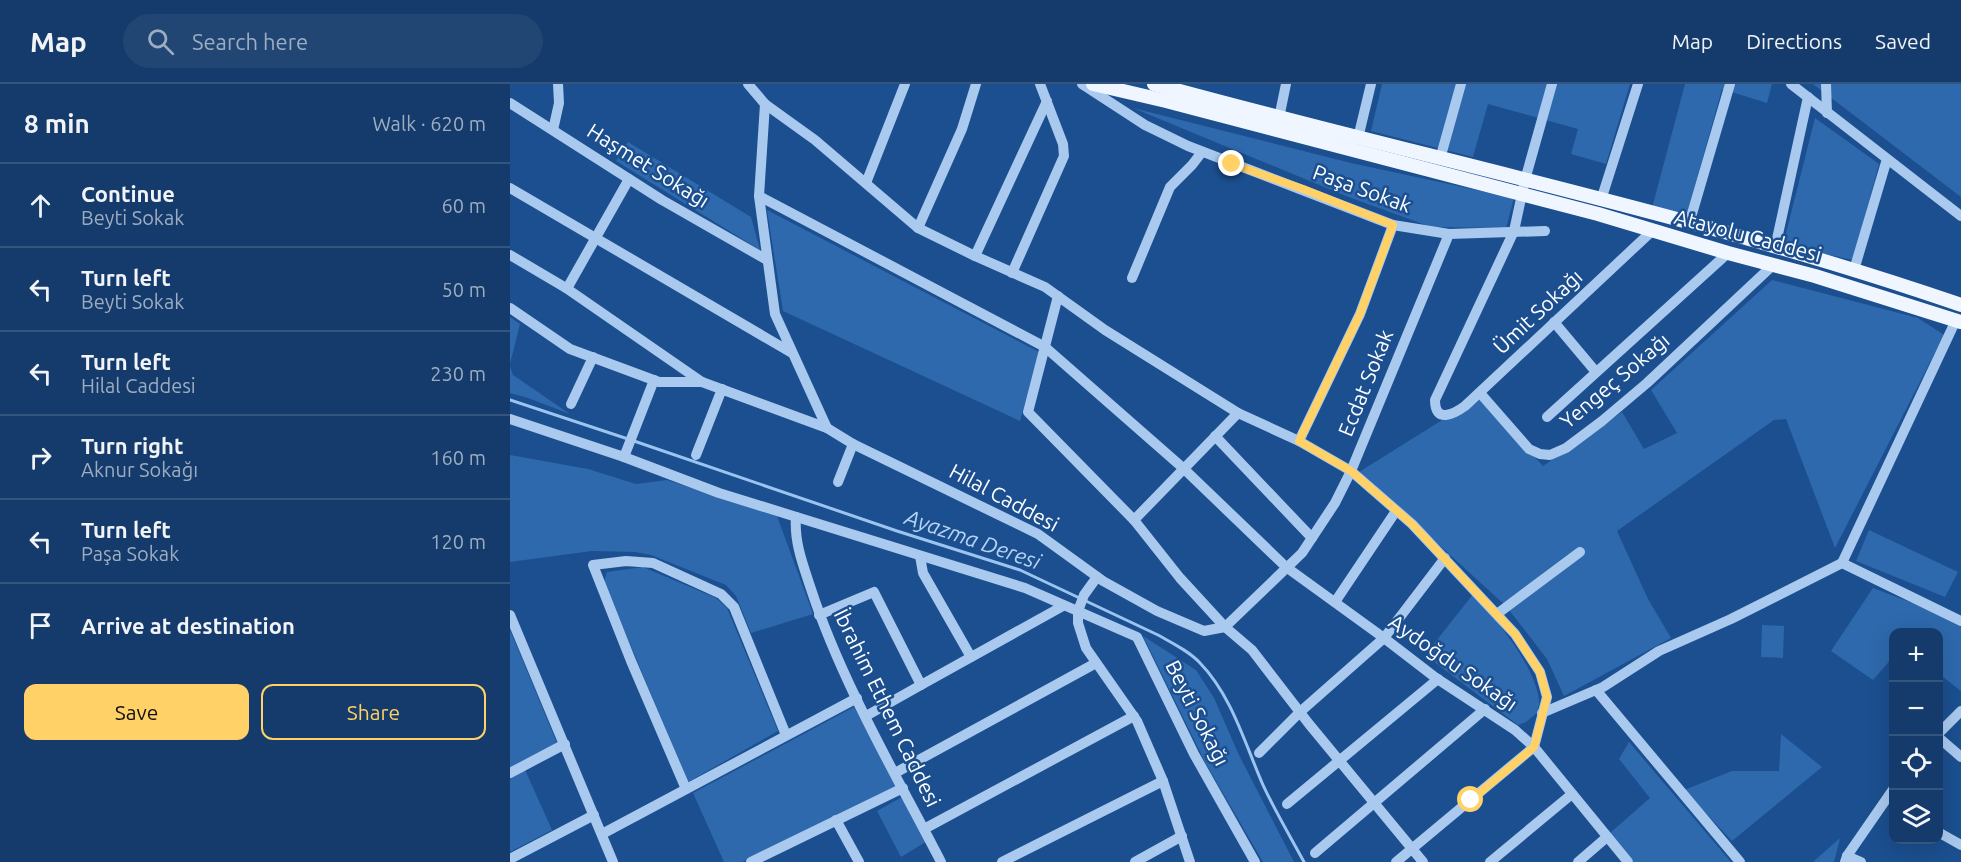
<!DOCTYPE html>
<meta charset="utf-8">
<style>
:root{--surface:#143b6b;--page:#214673;--text:#f1f3f6;--muted:#9dadc1;--line:#33557e;--accent:#ffd166}
body{margin:0;font-family:Ubuntu,sans-serif;background:var(--page);color:var(--text)}
.controls{position:absolute;right:18px;bottom:18px;display:grid;overflow:hidden;border-radius:12px;box-shadow:0 6px 24px #0002}
.controls button{width:54px;height:54px;display:grid;place-items:center;padding:0;border:0;border-bottom:2px solid var(--line);background:var(--surface);color:var(--text);font:30px sans-serif}
.stop{position:absolute;width:18px;height:18px;margin:-14px;border:4px solid #ffd166;border-radius:50%;background:#fff}
.stop.end{background:#ffd166;border-color:#fff;box-shadow:0 2px 6px #0008}
.list{margin:0;padding:0;list-style:none}
h2{display:flex;justify-content:space-between;align-items:center;height:78px;margin:0;padding:0 24px;font-size:26px}
h2 small{font-size:20px;font-weight:400;color:var(--muted)}
.list li{display:grid;grid-template-columns:39px 1fr auto;gap:18px;align-items:center;box-sizing:border-box;height:84px;padding:0 24px;border-top:2px solid var(--line)}
.list b{display:block;font-size:22px;white-space:nowrap}
.list p{margin:0;font-size:20px;white-space:nowrap;color:var(--muted)}
.list em{font-size:20px;font-style:normal;color:var(--muted)}
.actions{display:flex;gap:12px;padding:18px 24px}
.actions a{flex:1;padding:14px 0;border:2px solid var(--accent);border-radius:12px;text-align:center;font-size:21px;color:var(--accent)}
.actions .main{background:var(--accent);color:#111}
.icon{flex:none;width:33px;height:33px;fill:none;stroke:currentColor;stroke-width:2;stroke-linecap:round;stroke-linejoin:round}
.map{position:relative;flex:none;width:1451px;height:778px;overflow:hidden}
header{display:flex;align-items:center;gap:36px;box-sizing:border-box;height:84px;padding:0 30px;background:var(--surface);border-bottom:2px solid var(--line)}
header strong{font-size:28px}
nav{display:flex;gap:33px;margin-inline-start:auto;font-size:21px}
.search{width:420px;height:54px;background:var(--page);display:flex;align-items:center;gap:15px;box-sizing:border-box;padding:0 21px;border-radius:33px;color:var(--muted);font-size:22px}
main{display:flex}
aside{flex:1;background:var(--surface)}
.map>svg:first-child{display:block}
.green{fill:#2e69ad}
.lines{fill:none;stroke-linecap:round;stroke-linejoin:round}
.stream{stroke:#9cc4f0;stroke-width:3}
.minor{stroke:#a9c9ee;stroke-width:10}
.major{stroke:#f0f6ff;stroke-width:14}
.route{stroke:#ffd166;stroke-width:8}
.labels{text-anchor:middle;stroke-width:5;stroke-linejoin:round;paint-order:stroke}
.street-label{font-size:21px;fill:#fff;stroke:#1b4f8f}
.water-label{font-size:22px;font-style:italic;fill:#b5d3f5;stroke:#1b4f8f}
</style>
<header>
<strong>Map</strong>
<div class="search"><svg class="icon" aria-label="search" viewBox="0 0 24 24"><circle cx="10" cy="10" r="6"/><path d="M15 15l6 6"/></svg>Search here</div>
<nav><a>Map</a><a>Directions</a><a>Saved</a></nav>
</header>
<main>
<aside>
<h2>8 min<small>Walk · 620 m</small></h2>
<ul class="list">
<li><svg class="icon" aria-label="ahead" viewBox="0 0 24 24"><path d="M12 20V5M6 11l6-6 6 6"/></svg><div><b>Continue</b><p>Beyti Sokak</p></div><em>60 m</em></li>
<li><svg class="icon" aria-label="left" viewBox="0 0 24 24"><path d="M17 20v-9H6M10 6l-5 5 5 5"/></svg><div><b>Turn left</b><p>Beyti Sokak</p></div><em>50 m</em></li>
<li><svg class="icon" aria-label="left" viewBox="0 0 24 24"><path d="M17 20v-9H6M10 6l-5 5 5 5"/></svg><div><b>Turn left</b><p>Hilal Caddesi</p></div><em>230 m</em></li>
<li><svg class="icon" aria-label="right" viewBox="0 0 24 24"><path d="M7 20v-9h11M14 6l5 5-5 5"/></svg><div><b>Turn right</b><p>Aknur Sokağı</p></div><em>160 m</em></li>
<li><svg class="icon" aria-label="left" viewBox="0 0 24 24"><path d="M17 20v-9H6M10 6l-5 5 5 5"/></svg><div><b>Turn left</b><p>Paşa Sokak</p></div><em>120 m</em></li>
<li><svg class="icon" aria-label="arrive" viewBox="0 0 24 24"><path d="M6 21V4h12l-3 4 3 4H6"/></svg><div><b>Arrive at destination</b></div></li>
</ul>
<div class="actions"><a class="main">Save</a><a>Share</a></div>
</aside>
<div class="map">
<svg width="1451" height="778" viewBox="0 0 1451 778">
<rect width="100%" height="100%" fill="#1b4f8f"/>
<g class="green">
<polygon points="872,0 1120,0 1096,80 1061,70 1068,45 978,20 963,73 861,47"/>
<polygon points="1175,0 1262,0 1257,19 1212,5 1176,134 1142,124"/>
<polygon points="1303,0 1451,0 1451,113"/>
<polygon points="623,24 841,79 1004,114 996,144 921,143 836,112"/>
<polygon points="1305,34 1369,80 1343,176 1273,161"/>
<polygon points="118,58 241,133 250,166 106,77"/>
<polygon points="257,126 529,268 510,337 273,227"/>
<polygon points="1262,196 1408,234 1434,251 1325,464 1276,335 1264,336 1107,447 1138,515 1161,554 1054,612 1037,575 996,522 849,388 969,313 1033,382 1112,328 1134,365 1167,349 1141,306"/>
<polygon points="0,233 10,240 0,280"/>
<polygon points="0,282 3,291 60,330 18,314 0,309"/>
<polygon points="0,371 78,385 126,400 157,396 267,432 303,530 241,549 226,512 216,501 141,471 125,468 82,467 0,478"/>
<polygon points="1359,446 1448,488 1435,513 1346,477"/>
<polygon points="133,483 206,514 217,524 268,647 178,698 94,498 97,488"/>
<polygon points="1363,504 1416,524 1451,543 1451,607 1429,590 1428,548 1384,548 1383,573 1363,596 1321,567"/>
<path d="M964 509C987 538 1023 578 1029 615 1030 619 1028 625 1027 629L1016 638 1008 641 915 571Z"/>
<polygon points="1252,541 1274,542 1273,574 1251,573"/>
<polygon points="0,546 47,659 12,679 42,746 0,768"/>
<polygon points="633,552 686,586 704,614 729,671 784,778 753,778 696,680"/>
<polygon points="344,623 387,703 232,778 214,778 183,709"/>
<polygon points="1271,650 1312,683 1222,757 1174,706 1222,687 1269,687"/>
<polygon points="1119,658 1221,778 1124,778 1100,749 1140,714 1109,675"/>
<polygon points="394,712 419,756 391,773 367,727"/>
<polygon points="1330,754 1324,778 1303,778"/>
</g>
<g class="lines">
<g class="stream">
<polyline points="0,316 118,355"/>
<path d="M124 357 387 447 510 486 648 551C662 559 679 567 690 579 722 612 735 660 753 701 765 727 780 752 794 778"/>
</g>
<g class="minor">
<polyline points="238,0 255,20 249,112 265,230 317,344"/>
<polyline points="572,0 635,41 678,62 883,141 939,150 1035,147"/>
<path d="M1042 0 1015 96 1004 147 925 316C925 340 944 330 955 322L1142 147"/>
<polyline points="1281,0 1451,132"/>
<polyline points="1316,0 1317,29"/>
<polyline points="0,19 152,116 257,176"/>
<polyline points="255,20 305,56 408,144 465,172 535,203 595,246 728,329 789,357 841,387 902,440 1005,550 1030,588 1037,613 1024,663 886,778"/>
<polyline points="769,34 776,0"/>
<polyline points="43,46 49,19 48,0"/>
<polyline points="848,54 861,0"/>
<polyline points="930,75 951,0"/>
<polyline points="356,99 395,0"/>
<polyline points="0,104 282,269"/>
<polyline points="249,112 535,263 673,384 776,483 874,554 926,594 1005,646 1024,663 1118,778"/>
<polyline points="1091,116 1128,0"/>
<polyline points="1179,140 1220,0"/>
<polyline points="408,144 452,45 466,0"/>
<polyline points="1265,164 1298,13"/>
<polyline points="0,171 56,204 192,298"/>
<polyline points="465,172 537,17"/>
<polyline points="1344,186 1377,75"/>
<polyline points="502,189 554,72 553,60 530,0"/>
<polyline points="622,194 660,103 682,81 692,68"/>
<polyline points="56,204 59,201 119,95"/>
<polyline points="548,212 518,328 624,436 670,494 715,543 742,566 799,640 913,778"/>
<polyline points="0,224 60,265 149,298 192,298 317,344 343,360 528,450 593,497 647,527 694,547 715,543"/>
<polyline points="1044,238 1086,288"/>
<polyline points="970,309 1019,365 1030,370 1040,371 1056,364 1092,337 1137,299 1263,181"/>
<polyline points="61,320 83,273"/>
<polyline points="1037,333 1218,169"/>
<polyline points="0,335 114,373 209,409 515,504 627,553 684,670 745,778"/>
<polyline points="705,352 802,454"/>
<polyline points="789,357 850,230 883,141"/>
<polyline points="186,371 212,305"/>
<polyline points="114,373 144,296"/>
<polyline points="328,398 343,360"/>
<path d="M286 433C284 458 293 481 301 505 331 597 386 691 431 778"/>
<polyline points="624,436 728,329"/>
<polyline points="410,472 413,489 461,573"/>
<polyline points="1332,479 1446,236"/>
<polyline points="587,493 574,511 568,527 568,539 576,564 627,637 653,697 680,778"/>
<polyline points="825,518 886,427"/>
<polyline points="987,530 1070,468"/>
<polyline points="0,531 103,778"/>
<polyline points="309,531 364,508 411,601 553,522"/>
<polyline points="715,543 792,469 825,419 841,387 939,150"/>
<polyline points="1086,606 1230,778"/>
<polyline points="1032,629 1093,603 1149,567 1221,535 1332,479 1451,537"/>
<polyline points="356,632 411,601"/>
<polyline points="1428,650 1451,627"/>
<polyline points="1428,653 1451,673"/>
<polyline points="749,669 790,628 874,554 935,474"/>
<polyline points="0,689 55,660"/>
<polyline points="385,689 586,579"/>
<polyline points="176,705 121,577 83,481 116,477 143,479 211,510 224,523 276,651"/>
<polyline points="777,720 928,595"/>
<polyline points="326,736 349,778"/>
<polyline points="414,745 624,632"/>
<polyline points="1428,748 1451,761"/>
<polyline points="92,750 347,614"/>
<polyline points="805,769 975,625"/>
<polyline points="1337,772 1351,778"/>
<polyline points="0,775 84,731"/>
<polyline points="241,778 393,704"/>
<polyline points="492,778 653,697"/>
<polyline points="625,778 672,752"/>
<polyline points="980,778 1062,710"/>
<polyline points="1068,778 1097,753"/>
<polyline points="1335,778 1337,772 1384,704"/>
</g>
<g class="major">
<polyline points="583,0 656,17 1088,130 1218,169 1305,192 1451,238"/>
<path d="M644 0C913 74 1187 130 1451 221"/>
</g>
</g>
<g class="lines">
<polyline class="route" points="722,80 793,105 883,141 850,230 789,357 841,387 902,440 1005,550 1030,588 1037,613 1024,663 961,716"/>
</g>
<g class="labels">
<g class="street-label">
<text transform="translate(138 82) rotate(32)" y="7">Haşmet Sokağı</text>
<text transform="translate(852 105) rotate(20)" y="7">Paşa Sokak</text>
<text transform="translate(1238 152) rotate(15)" y="7">Atayolu Caddesi</text>
<text transform="translate(1028 228) rotate(-43)" y="7">Ümit Sokağı</text>
<text transform="translate(1105 297) rotate(-40)" y="7">Yengeç Sokağı</text>
<text transform="translate(856 299) rotate(-68)" y="7">Ecdat Sokak</text>
<text transform="translate(494 414) rotate(28)" y="7">Hilal Caddesi</text>
<text transform="translate(943 579) rotate(35)" y="7">Aydoğdu Sokağı</text>
<text transform="translate(377 624) rotate(64)" y="7">İbrahim Ethem Caddesi</text>
<text transform="translate(687 629) rotate(63)" y="7">Beyti Sokağı</text>
</g>
<g class="water-label">
<text transform="translate(463 455) rotate(19)" y="8">Ayazma Deresi</text>
</g>
</g>
</svg>
<div class="controls">
<button>+</button>
<button>−</button>
<button><svg class="icon" aria-label="locate" viewBox="0 0 24 24"><circle cx="12" cy="12" r="6"/><path d="M12 2v4M12 18v4M2 12h4M18 12h4"/></svg></button>
<button><svg class="icon" aria-label="layers" viewBox="0 0 24 24"><path d="M12 4l9 5-9 5-9-5zM3 14l9 5 9-5"/></svg></button>
</div>
<div class="stop" style="left:961px;top:716px"></div>
<div class="stop end" style="left:722px;top:80px"></div>
</div>
</main>
